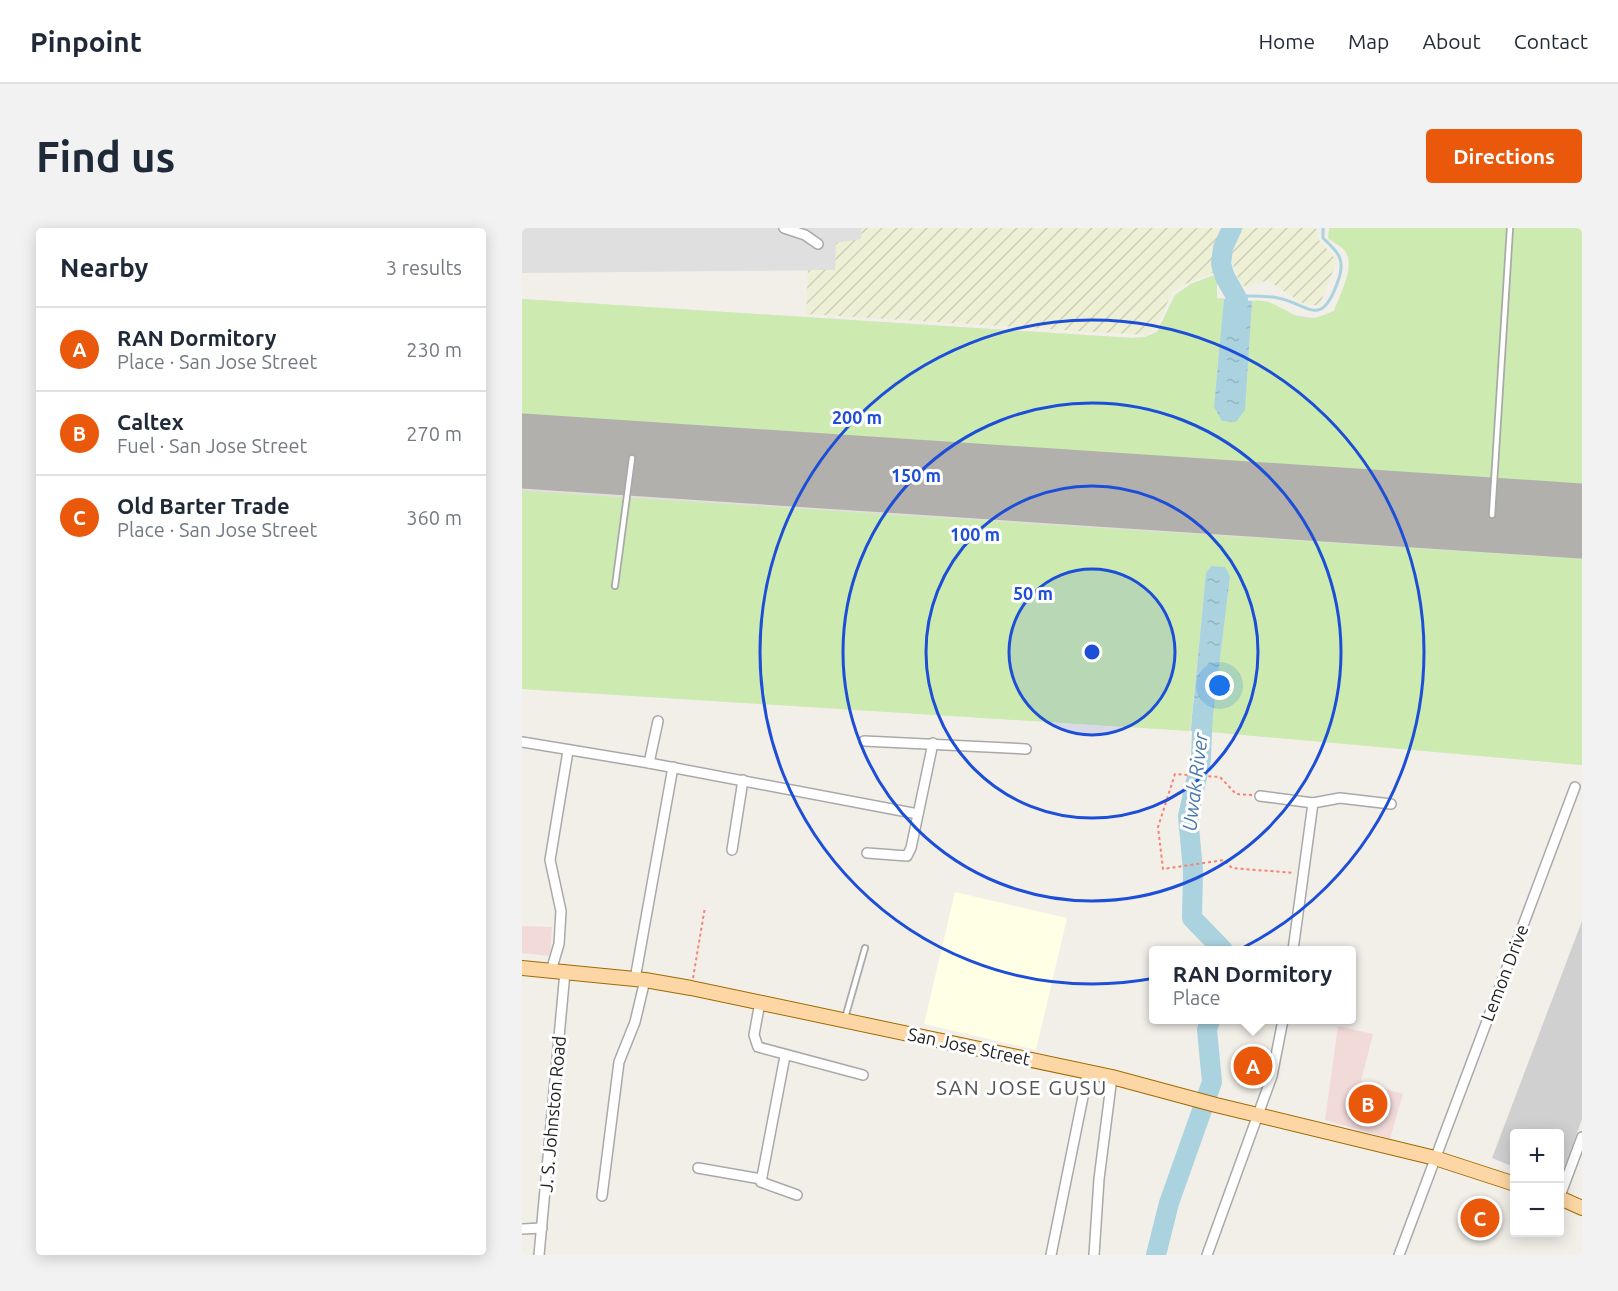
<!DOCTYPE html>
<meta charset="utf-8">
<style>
:root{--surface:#fff;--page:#f2f2f3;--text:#1f2937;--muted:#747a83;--line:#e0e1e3;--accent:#ea580c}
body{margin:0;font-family:Ubuntu,sans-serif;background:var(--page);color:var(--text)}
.controls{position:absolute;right:18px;bottom:18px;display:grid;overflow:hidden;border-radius:6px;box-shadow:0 3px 15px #0003}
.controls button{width:54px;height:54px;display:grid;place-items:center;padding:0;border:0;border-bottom:2px solid var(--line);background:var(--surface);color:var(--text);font:30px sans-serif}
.you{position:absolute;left:698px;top:458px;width:21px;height:21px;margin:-15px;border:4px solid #fff;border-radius:50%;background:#1a73e8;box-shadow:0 0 0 9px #1a73e833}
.badge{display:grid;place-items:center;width:39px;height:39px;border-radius:50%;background:var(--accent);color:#fff;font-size:20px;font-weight:700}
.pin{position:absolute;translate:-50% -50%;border:3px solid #fff;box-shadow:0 2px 6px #0006}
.popup{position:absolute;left:627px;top:718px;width:207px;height:78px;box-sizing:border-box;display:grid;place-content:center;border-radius:6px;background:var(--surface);filter:drop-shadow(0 2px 4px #0005);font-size:20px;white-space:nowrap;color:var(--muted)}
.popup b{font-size:22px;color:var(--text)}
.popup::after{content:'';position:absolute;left:50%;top:100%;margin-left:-12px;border:12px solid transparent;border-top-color:var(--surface)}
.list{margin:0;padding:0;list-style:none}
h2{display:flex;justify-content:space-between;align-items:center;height:78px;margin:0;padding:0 24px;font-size:26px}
h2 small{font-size:20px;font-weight:400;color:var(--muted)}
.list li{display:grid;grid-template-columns:39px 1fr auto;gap:18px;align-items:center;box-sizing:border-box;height:84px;padding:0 24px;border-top:2px solid var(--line)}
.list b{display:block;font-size:22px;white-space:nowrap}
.list p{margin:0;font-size:20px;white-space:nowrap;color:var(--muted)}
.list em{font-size:20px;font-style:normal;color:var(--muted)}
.map{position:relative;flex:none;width:1060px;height:1027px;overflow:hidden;border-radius:6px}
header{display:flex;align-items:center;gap:36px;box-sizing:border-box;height:84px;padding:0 30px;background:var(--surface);border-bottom:2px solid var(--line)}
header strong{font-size:28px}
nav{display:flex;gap:33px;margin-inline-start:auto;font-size:21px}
.intro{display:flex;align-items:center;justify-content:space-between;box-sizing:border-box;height:144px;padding:0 36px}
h1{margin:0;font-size:42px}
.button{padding:15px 27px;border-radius:6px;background:var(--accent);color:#fff;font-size:21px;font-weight:700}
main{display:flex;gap:36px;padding:0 36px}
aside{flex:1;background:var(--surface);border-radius:6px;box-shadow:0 3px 15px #0003}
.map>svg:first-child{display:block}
.residential{fill:#e0dfdf}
.commercial{fill:#f2dad9}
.education{fill:#ffffe5}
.religious{fill:#d0d0d0}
.airport{fill:#e1dfda}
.farmland{fill:url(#farmland-furrows)}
.grass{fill:#cdebb0}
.water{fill:url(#water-ripples)}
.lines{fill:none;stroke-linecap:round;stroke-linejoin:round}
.stream{stroke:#aad3df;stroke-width:3}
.river{stroke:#aad3df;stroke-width:20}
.runway{stroke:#b1b0ac;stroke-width:75}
.lane-casing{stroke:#a9a9a9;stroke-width:8}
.street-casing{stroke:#a9a9a9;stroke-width:12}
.primary-casing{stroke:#a06b00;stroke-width:16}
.path{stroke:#fa8072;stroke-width:2;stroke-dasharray:3 3;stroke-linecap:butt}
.lane{stroke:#fff;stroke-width:4.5}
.street{stroke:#fff;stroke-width:9}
.primary{stroke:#fcd6a4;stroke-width:14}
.ring{fill:none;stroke:#1d4ed8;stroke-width:3}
.labels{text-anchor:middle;stroke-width:6;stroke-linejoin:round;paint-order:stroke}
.street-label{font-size:18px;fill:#222;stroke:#fff}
.water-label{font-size:20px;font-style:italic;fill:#4a7aab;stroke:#fff}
.quarter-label{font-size:21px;letter-spacing:1.5px;fill:#555;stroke:#fff}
.centre{fill:#1d4ed8;stroke:#fff;stroke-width:3}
.ring-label{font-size:18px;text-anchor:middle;font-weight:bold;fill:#1d4ed8;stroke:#fff;stroke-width:6;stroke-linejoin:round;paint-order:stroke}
</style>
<header>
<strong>Pinpoint</strong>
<nav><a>Home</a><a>Map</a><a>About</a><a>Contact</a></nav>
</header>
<div class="intro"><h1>Find us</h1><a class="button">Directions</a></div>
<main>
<aside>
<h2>Nearby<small>3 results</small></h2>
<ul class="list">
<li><span class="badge">A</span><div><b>RAN Dormitory</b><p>Place · San Jose Street</p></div><em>230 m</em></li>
<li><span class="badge">B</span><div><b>Caltex</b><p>Fuel · San Jose Street</p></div><em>270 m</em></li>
<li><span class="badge">C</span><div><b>Old Barter Trade</b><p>Place · San Jose Street</p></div><em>360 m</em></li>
</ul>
</aside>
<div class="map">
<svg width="1060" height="1027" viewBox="0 0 1060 1027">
<defs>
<pattern id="farmland-furrows" width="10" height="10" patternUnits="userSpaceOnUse" patternTransform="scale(1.5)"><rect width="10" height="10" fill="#eef0d5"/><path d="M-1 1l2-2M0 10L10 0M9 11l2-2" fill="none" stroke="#ccceb7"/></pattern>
<pattern id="water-ripples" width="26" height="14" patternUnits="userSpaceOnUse" patternTransform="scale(1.5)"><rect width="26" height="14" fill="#aad3df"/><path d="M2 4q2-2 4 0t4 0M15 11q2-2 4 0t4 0" fill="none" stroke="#92b5bf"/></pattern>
</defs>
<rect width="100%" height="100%" fill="#f2efe9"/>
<polygon class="residential" points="0,0 340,0 339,11 313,42 0,45"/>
<g class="commercial">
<polygon points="0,698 30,699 28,728 0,725"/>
<polygon points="816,798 851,806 839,853 881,866 868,911 803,892"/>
</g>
<polygon class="education" points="433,664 545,690 514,822 402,796"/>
<polygon class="religious" points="1060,693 1060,891 1038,952 1038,906 993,906 992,939 970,930"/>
<polygon class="airport" points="1060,0 1060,537 689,504 0,461 0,71 610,110 623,109 635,104 653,67 669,56 695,46 695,70 747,74 771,87 793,90"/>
<g class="farmland">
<polygon points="340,0 704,0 692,20 697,42 663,56 650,65 634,99 624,107 284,86 286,42 313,42 314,15 339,11"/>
<polygon points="716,0 794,0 797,12 815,33 797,78 780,75 745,52 725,60 717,53 705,21"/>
</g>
<g class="grass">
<path d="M807 0H1060V256L0 186V71L610 110 623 109 635 104 653 67 669 56 695 46V70L702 71 692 179 723 182 730 73C755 69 769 94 793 90 799 89 806 85 812 83 817 68 835 36 822 22 818 17 811 15 806 10Z"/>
<polygon points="0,263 1060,331 1060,537 689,504 708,348 703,339 690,338 684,345 668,503 0,461"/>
</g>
<g class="water">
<polygon points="702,71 730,73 723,182 714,194 700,193 692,179"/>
<polygon points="689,338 703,339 708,348 689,504 669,503 684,345"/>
</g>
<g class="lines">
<path class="stream" d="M713 68C728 68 742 67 756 70 787 76 799 102 816 53 824 31 816 24 801 10V0"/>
<g class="river">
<polyline points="710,0 701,20 699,36 703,49 716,72 714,99"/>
<polyline points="681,478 679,531 666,588 671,643 670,690 701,722"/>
<polyline points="634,1027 647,975 690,854 685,802 688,792"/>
</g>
<polyline class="runway" points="0,223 1060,293"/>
<g class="lane-casing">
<g id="lane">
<polyline points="970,287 988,0"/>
<polyline points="93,358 110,230"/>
<polyline points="323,790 343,720"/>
</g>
</g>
<g class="street-casing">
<g id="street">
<polyline points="262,0 283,7 296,16"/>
<polyline points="342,513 504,521"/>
<polyline points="0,514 127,535 396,586"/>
<polyline points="127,535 136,493"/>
<polyline points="738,568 791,575 818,570 869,576"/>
<polyline points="210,622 221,552"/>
<polyline points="345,625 385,628 389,620 411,515"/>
<polyline points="771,722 791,575"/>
<polyline points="29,743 37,716 39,683 28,632 46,523"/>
<polyline points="113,751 151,539"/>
<polyline points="238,774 232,807 236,819 341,847"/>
<polyline points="263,828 239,954 275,967"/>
<polyline points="176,940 239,951"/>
<polyline points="80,968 97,834 113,794 123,752"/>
<polyline points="1038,968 1060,909"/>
<polyline points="0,1001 20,1000"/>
<polyline points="17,1027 43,744"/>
<polyline points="529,1027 566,844"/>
<polyline points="572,1027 577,951 590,849"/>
<polyline points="685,1027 750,848 761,792"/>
<polyline points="877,1027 1053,559"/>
</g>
</g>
<g class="primary-casing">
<g id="primary">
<polyline points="0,740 123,752 169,760 590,849 694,877 913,930 993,956"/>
<polyline points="1038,970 1060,980"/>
</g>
</g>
<g class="path">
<polyline points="730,567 714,566 698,549 653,546 636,599 641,641 702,632 710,640 772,645"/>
<polyline points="677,720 685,722"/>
<polyline points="171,750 183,679"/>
</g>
<use href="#lane" class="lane"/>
<use href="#street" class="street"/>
<use href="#primary" class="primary"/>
</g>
<circle cx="570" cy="424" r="83" fill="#1d4ed8" fill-opacity=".12"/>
<g class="ring">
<circle cx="570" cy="424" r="83"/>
<circle cx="570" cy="424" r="166"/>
<circle cx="570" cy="424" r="249"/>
<circle cx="570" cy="424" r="332"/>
</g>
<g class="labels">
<g class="street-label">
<text transform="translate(983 745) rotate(-69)" y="6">Lemon Drive</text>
<text transform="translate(447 819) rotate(12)" y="6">San Jose Street</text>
<text transform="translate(31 886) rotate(-85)" y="6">J. S. Johnston Road</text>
</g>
<g class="water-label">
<text transform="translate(673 554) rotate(-83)" y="7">Uwak River</text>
</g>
<g class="quarter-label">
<text x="500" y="867">SAN JOSE GUSU</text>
</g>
</g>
<circle cx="570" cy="424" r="9" class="centre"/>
<g class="ring-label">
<text x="335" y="196">200 m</text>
<text x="394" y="254">150 m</text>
<text x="453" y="313">100 m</text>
<text x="511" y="372">50 m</text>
</g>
</svg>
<div class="controls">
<button>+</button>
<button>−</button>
</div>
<div class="you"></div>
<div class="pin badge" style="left:731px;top:838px">A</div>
<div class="popup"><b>RAN Dormitory</b>Place</div>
<div class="pin badge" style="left:846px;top:876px">B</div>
<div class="pin badge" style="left:958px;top:990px">C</div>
</div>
</main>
